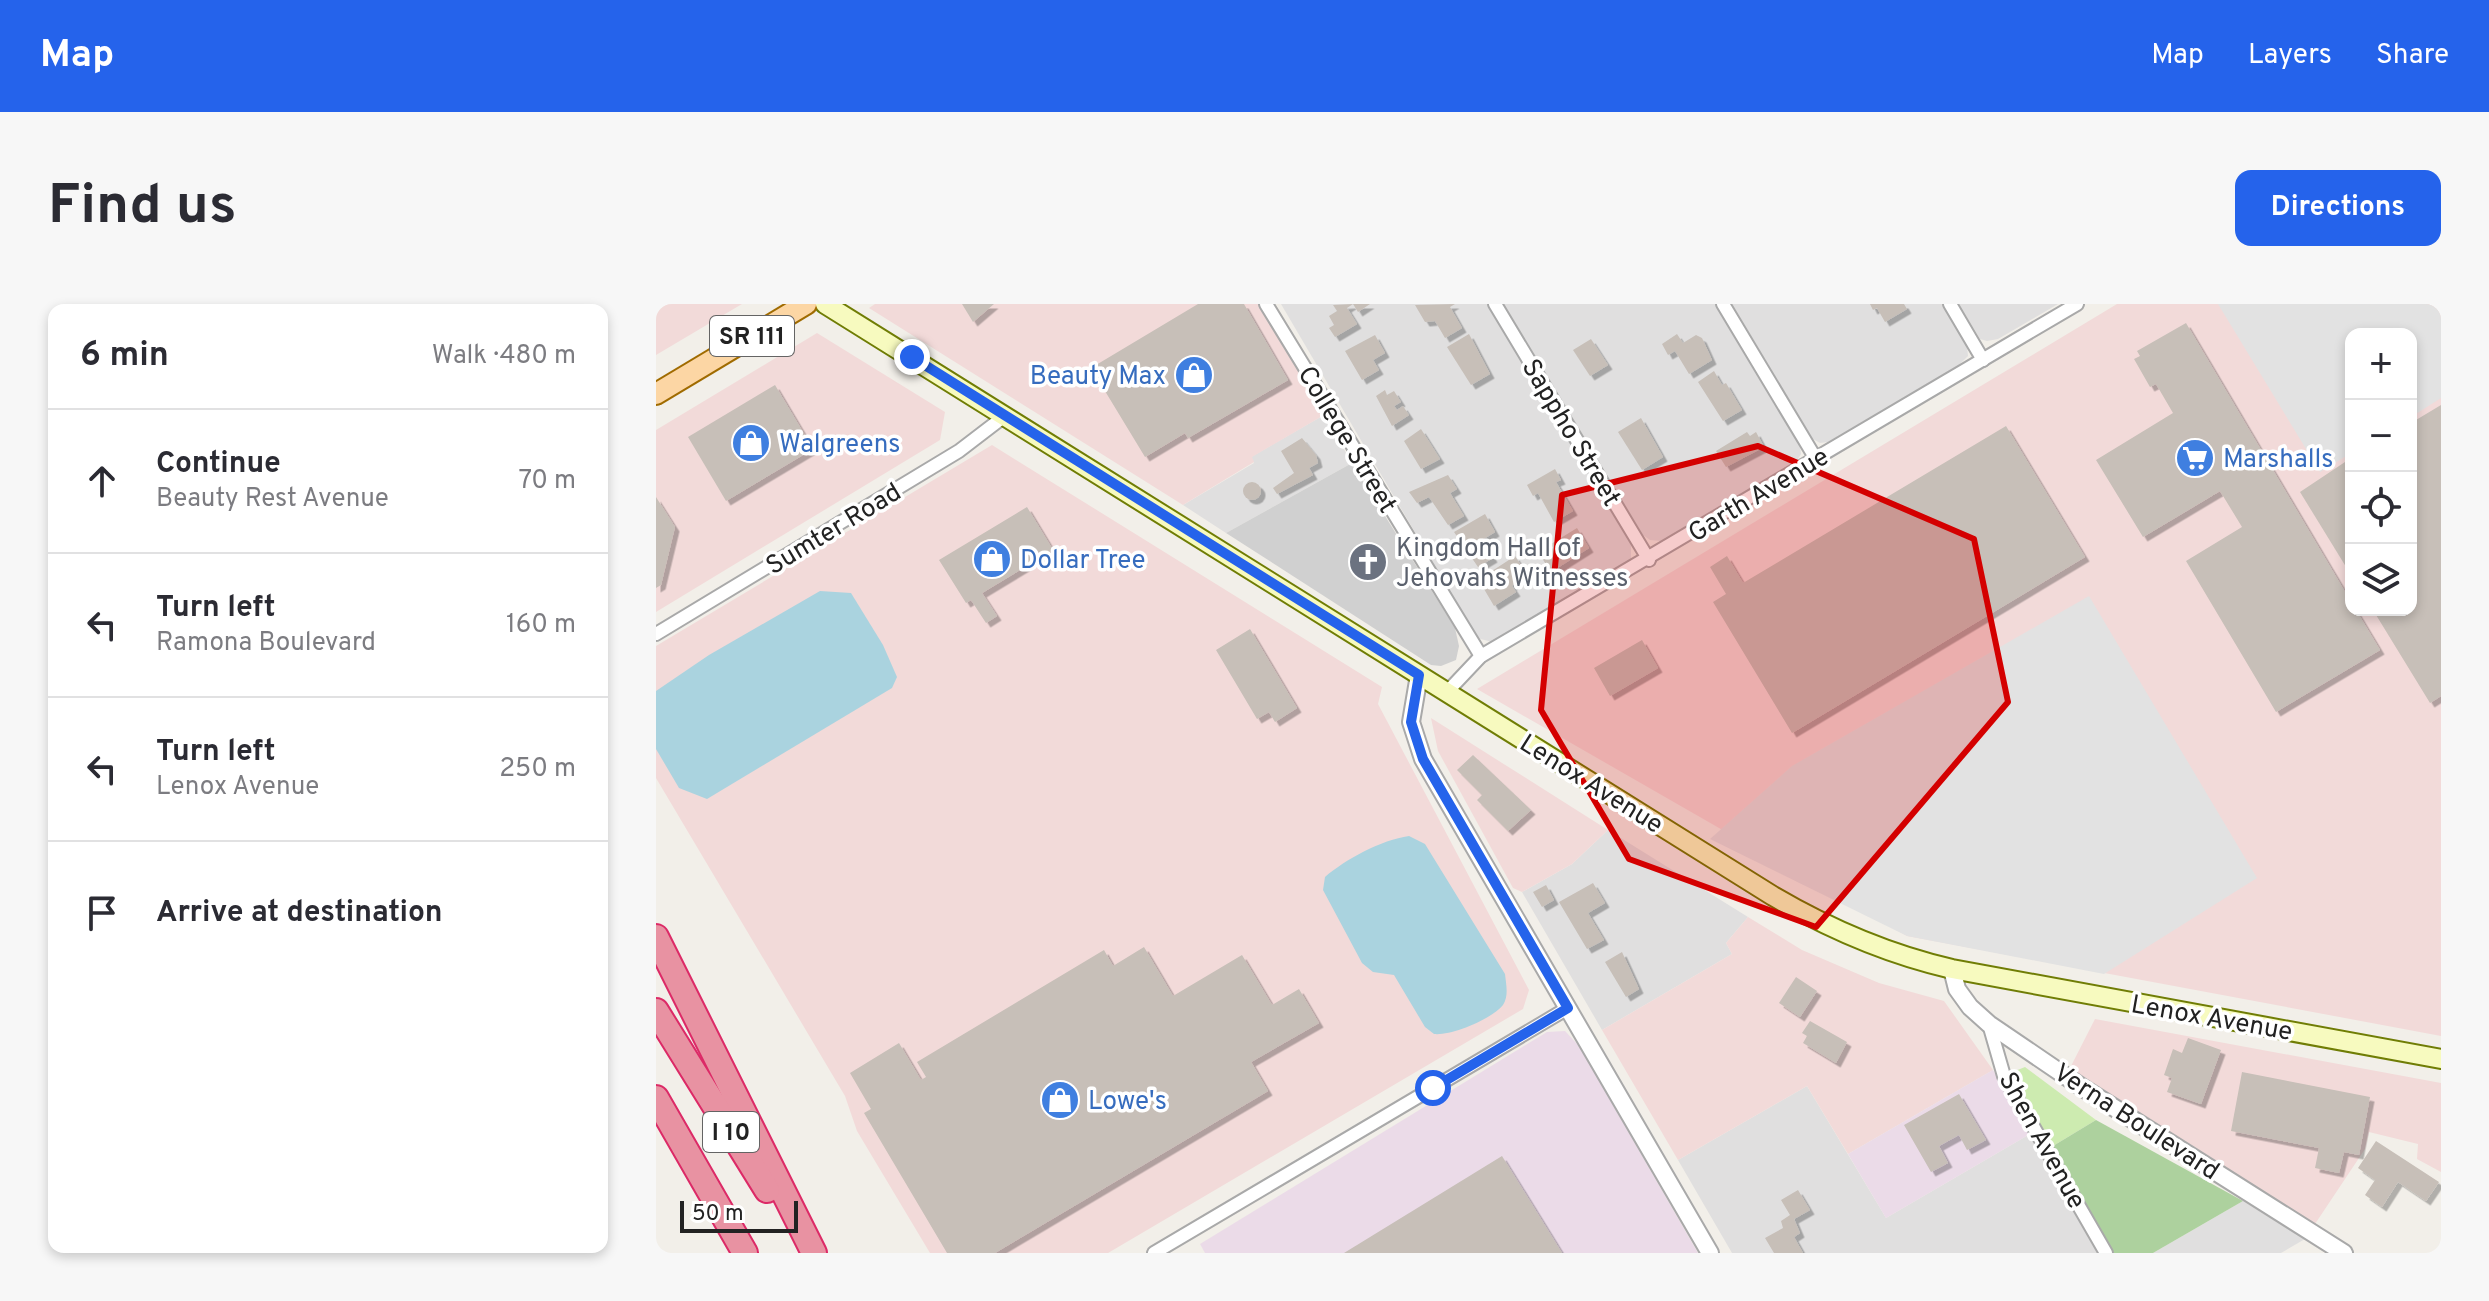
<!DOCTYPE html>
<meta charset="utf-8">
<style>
:root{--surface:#fff;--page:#f7f7f7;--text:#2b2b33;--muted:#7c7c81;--line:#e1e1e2;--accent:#2563eb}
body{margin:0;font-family:Overpass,sans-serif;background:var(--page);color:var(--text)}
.controls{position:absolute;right:24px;top:24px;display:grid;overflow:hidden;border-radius:16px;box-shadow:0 4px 12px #0003}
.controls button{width:72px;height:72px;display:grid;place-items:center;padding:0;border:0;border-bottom:2px solid var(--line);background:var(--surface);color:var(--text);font:40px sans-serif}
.scale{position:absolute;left:24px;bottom:20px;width:118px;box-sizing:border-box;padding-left:8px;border:4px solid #222;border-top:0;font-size:22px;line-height:28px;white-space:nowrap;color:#222;-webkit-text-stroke:6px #fff;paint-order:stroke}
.stop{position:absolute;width:24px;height:24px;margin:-18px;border:6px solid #2563eb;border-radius:50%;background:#fff}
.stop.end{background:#2563eb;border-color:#fff;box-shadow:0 2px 8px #0008}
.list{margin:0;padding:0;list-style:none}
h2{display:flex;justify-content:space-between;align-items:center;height:104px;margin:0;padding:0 32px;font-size:34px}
h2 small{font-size:26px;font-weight:400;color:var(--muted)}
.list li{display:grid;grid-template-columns:52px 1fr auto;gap:24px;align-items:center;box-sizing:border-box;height:144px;padding:0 32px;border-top:2px solid var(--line)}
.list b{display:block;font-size:30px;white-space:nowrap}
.list p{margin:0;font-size:26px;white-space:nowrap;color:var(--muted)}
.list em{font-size:26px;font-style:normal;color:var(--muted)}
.icon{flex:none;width:44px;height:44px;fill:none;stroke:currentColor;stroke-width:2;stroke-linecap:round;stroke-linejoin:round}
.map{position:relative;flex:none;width:1785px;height:949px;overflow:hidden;border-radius:16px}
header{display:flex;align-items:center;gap:48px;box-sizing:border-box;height:112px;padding:0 40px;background:var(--accent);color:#fff}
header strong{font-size:38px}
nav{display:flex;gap:44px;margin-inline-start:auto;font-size:28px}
.intro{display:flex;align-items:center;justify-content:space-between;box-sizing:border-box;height:192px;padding:0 48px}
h1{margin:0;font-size:56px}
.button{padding:20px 36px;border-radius:16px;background:var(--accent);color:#fff;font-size:28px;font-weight:700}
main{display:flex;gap:48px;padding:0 48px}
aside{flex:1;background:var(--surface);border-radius:16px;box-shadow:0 4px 12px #0003}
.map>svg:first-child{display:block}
.residential{fill:#e0dfdf}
.commercial{fill:#f2dad9;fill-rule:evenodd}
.industrial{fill:#ebdbe8}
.religious{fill:#d0d0d0}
.grass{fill:#cdebb0}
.forest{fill:#add19e}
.parking{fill:#e2e2e2}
.water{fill:#aad3df}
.building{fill:#c7bfb8;filter:url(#shadow)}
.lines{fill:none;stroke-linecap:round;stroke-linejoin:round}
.minor-casing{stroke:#a9a9a9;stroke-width:16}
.tertiary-casing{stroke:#a9a9a9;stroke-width:20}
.secondary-casing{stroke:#707d05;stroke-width:22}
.primary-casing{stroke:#a06b00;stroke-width:24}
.motorway-casing{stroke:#dc2a67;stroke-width:28}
.minor{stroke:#fff;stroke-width:12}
.tertiary{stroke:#fff;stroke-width:16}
.secondary{stroke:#f7fabf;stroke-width:18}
.primary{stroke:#fcd6a4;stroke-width:20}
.motorway{stroke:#e892a2;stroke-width:24}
.route{stroke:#2563eb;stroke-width:10}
.marked{fill:#d40000;fill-opacity:0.2;stroke:#d40000;stroke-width:6;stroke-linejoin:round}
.labels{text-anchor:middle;stroke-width:7;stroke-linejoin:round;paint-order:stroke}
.shield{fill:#fff;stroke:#646464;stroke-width:2}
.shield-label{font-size:24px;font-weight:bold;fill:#222}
.shop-label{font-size:26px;fill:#366cbe;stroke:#fff;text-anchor:start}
.street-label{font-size:26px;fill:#222;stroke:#fff}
.worship-label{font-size:26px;fill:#5b616d;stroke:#fff;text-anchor:start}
</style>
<header>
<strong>Map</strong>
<nav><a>Map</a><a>Layers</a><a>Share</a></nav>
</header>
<div class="intro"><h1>Find us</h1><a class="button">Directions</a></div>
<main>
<aside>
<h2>6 min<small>Walk · 480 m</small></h2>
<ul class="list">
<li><svg class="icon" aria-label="ahead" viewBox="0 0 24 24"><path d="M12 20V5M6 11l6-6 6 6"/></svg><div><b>Continue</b><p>Beauty Rest Avenue</p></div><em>70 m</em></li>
<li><svg class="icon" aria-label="left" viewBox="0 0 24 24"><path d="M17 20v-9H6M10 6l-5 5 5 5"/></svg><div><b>Turn left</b><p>Ramona Boulevard</p></div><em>160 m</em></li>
<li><svg class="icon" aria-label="left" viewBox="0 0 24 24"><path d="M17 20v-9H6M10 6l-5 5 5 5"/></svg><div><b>Turn left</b><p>Lenox Avenue</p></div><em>250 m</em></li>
<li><svg class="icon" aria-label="arrive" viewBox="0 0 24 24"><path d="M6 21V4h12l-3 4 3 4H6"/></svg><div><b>Arrive at destination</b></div></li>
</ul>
</aside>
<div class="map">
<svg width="1785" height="949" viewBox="0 0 1785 949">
<defs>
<filter id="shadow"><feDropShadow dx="4.5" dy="4.5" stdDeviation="0" flood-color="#0004"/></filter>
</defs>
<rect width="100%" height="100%" fill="#f2efe9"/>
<g class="residential">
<polygon points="625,0 831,0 975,239 975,256 836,338 821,334"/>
<polygon points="848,0 1059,0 1144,142 1145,150 1140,158 1005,237 994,236 987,231"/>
<polygon points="1076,0 1286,0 1311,42 1312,52 1303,61 1172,138 1164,139 1157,135"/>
<polygon points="1303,0 1402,0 1342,35 1331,37 1324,35"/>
<polygon points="668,111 696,159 570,229 527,201 598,159 595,153"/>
<polygon points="952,526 1092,613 1070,639 1076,650 946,726 866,588 916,560"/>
<polygon points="1151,782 1230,914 1374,830 1442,949 1076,949 1022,856"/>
<polygon points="1587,897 1649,935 1625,949 1497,949"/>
</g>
<g class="commercial">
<polygon points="0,0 86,0 0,51"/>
<polygon points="219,0 602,0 668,111 596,153 598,158 527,201 213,4"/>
<path d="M1461 0H1785V732L1251 632 821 385ZM1695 30H1755V306H1695Z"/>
<polygon points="161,29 289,108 284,136 0,308 0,126"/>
<polygon points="336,141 726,383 722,400 873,686 867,705 452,949 274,949 201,827 189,792 0,474 0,342"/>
<polygon points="775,414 952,526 916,560 866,588 857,584 782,447"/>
<polygon points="1092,613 1146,646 1223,679 1288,697 1337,766 1192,850 1151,782 1022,856 946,726 1076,650 1070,639"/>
<polygon points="1439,715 1785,779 1785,868 1761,855 1762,840 1713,828 1709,845 1659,920 1413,766"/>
</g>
<g class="industrial">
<polygon points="909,727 923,742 1042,949 549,949 544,940 891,728"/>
<polygon points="1337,766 1374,830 1230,914 1192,850"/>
</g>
<polygon class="religious" points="696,159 799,324 803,342 800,356 785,362 775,361 570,229"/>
<polygon class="grass" points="1369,763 1440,816 1397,842 1359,776 1359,767"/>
<polygon class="forest" points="1440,816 1587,897 1497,949 1457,949 1397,842"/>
<g class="parking">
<polygon points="1562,0 1785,0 1785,94 1755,113 1755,30 1695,30 1695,149 1664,168"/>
<polygon points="1433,292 1601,574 1448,670 1251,632 1054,535 1136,462"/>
</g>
<g class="water">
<polygon points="164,287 195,289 227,341 241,373 236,384 51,495 23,484 0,445 0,387 53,351"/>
<path d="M753 532 769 540 849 670C850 680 853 692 847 701 836 715 795 732 778 730L769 723 738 671 717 668 706 659 667 586 669 573C690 555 725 536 753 532Z"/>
</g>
<g class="building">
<polygon points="306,0 338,0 317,18"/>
<polygon points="542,0 588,0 632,76 532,134 529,129 489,153 435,64"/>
<polygon points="697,0 714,0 702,8 697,0 691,4 701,20 679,33 673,24 678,21 673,12 681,7 677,1"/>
<polygon points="799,0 794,3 806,24 789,34 779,17 769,18 759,1"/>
<polygon points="1214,0 1248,0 1251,5 1229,18 1221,4 1217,6"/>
<polygon points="1530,19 1695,298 1695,306 1700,306 1724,346 1620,408 1530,257 1586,223 1564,187 1487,233 1440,156 1517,109 1500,80 1494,83 1478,55 1484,52 1481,47"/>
<polygon points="813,30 834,70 815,81 791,43"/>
<polygon points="1021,30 1027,39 1040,31 1046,34 1056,56 1033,70 1019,47 1012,51 1006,40"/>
<polygon points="719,31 729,49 717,56 723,66 706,76 689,47"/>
<polygon points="935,35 952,61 934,72 917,46"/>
<polygon points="1058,67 1066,81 1070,79 1086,106 1067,117 1042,78"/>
<polygon points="119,81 157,145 70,197 32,133"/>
<polygon points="729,86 731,91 738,87 745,98 738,102 741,106 747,102 753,111 736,122 720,92"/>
<polygon points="1785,101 1785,392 1774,399 1717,306 1755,306 1755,119"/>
<polygon points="985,114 1007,153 986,166 962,128"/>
<polygon points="1350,122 1429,253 1136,429 1057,298 1070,290 1054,263 1071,252 1087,279"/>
<polygon points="765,125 784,155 765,165 748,137"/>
<polygon points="1091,128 1094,132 1100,128 1108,143 1070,163 1060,147"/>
<polygon points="646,134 660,151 662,159 653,164 657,171 621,190 617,184 638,169 625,147"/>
<polygon points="1695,154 1695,271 1644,188"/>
<polygon points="899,165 905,176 900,178 917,207 898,218 882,189 877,192 871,181"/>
<polygon points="792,171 801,185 794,189 808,212 792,221 773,193 761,199 753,188"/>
<circle cx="596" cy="187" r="9"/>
<polygon points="0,193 19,223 5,281 0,284"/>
<polygon points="371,203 397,246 326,289 341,312 330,319 315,296 310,299 283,256"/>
<polygon points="829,210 839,228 826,236 837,254 822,263 798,228"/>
<polygon points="921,224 933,244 895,268 882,248 892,242 894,246 897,244 895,240"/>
<polygon points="859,252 870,269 856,282 860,288 838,302 828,285 842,276 836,267"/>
<polygon points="594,325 641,404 619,418 613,408 601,415 560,346"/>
<polygon points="986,336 1002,364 954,392 938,364"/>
<polygon points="817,451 875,506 852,527 821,496 826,491 801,466"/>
<polygon points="937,579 949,599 932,609 948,636 931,645 903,598"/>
<polygon points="890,581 898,596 886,603 877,588"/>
<polygon points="488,643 517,692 586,651 616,701 643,685 663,719 595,758 612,787 339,949 291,949 208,809 215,805 194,769 243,739 265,776 270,773 261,758 448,646 457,662"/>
<polygon points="966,648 983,685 970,693 949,658"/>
<polygon points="1140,673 1161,687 1144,713 1123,699"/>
<polygon points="1154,717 1191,738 1180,759 1147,739 1151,732 1146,729"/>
<polygon points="1532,734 1565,746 1545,800 1511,788 1516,774 1508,771 1517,745 1526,749"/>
<polygon points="1586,768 1714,793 1703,851 1688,848 1683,869 1659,864 1663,844 1575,827"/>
<polygon points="1303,790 1330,836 1311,846 1303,831 1283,842 1292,859 1275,868 1248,821"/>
<polygon points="1720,837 1783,878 1770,897 1742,878 1726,903 1709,891 1719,876 1702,864"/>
<polygon points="846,852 906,949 688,949"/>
<polygon points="1142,886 1154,906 1138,915 1144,929 1138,933 1147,949 1118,949 1109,934 1127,924 1125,917 1134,911 1125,896"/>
</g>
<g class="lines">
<g class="minor-casing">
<g id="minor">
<polyline points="610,0 825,352"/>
<polyline points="839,0 993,256"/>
<polyline points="1067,0 1160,155"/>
<polyline points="1294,0 1327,56"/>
<polyline points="0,330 303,147 350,111"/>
<polyline points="791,388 825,352 1421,0"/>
<polyline points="1333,720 1348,772 1450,949"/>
<polyline points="498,949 912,704"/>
</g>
</g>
<g class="tertiary-casing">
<g id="tertiary">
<polyline points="763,371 755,418 767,455 1054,949"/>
<polyline points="1296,665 1301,685 1314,703 1333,720 1427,784 1688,949"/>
</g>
</g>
<g class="secondary-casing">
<path id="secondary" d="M169 0 1117 592C1175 626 1231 650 1296 665L1785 755"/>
</g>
<g class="primary-casing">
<polyline id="primary" points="0,90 150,0"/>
</g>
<g class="motorway-casing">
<g id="motorway">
<polyline points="0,633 158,949"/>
<polyline points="0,707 111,886"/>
<polyline points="0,794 89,949"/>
</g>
</g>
<use href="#minor" class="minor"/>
<use href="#tertiary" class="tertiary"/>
<use href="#secondary" class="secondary"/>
<use href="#primary" class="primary"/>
<use href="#motorway" class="motorway"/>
</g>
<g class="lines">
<polyline class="route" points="256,53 763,371 755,418 767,455 912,704 777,784"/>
</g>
<path class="marked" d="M1102 142 1318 235 1352 398 1160 623 973 555 885 406 906 191Z"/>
<defs>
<g id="shop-disc" transform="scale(2)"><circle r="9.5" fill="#3f7fe0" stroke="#fff"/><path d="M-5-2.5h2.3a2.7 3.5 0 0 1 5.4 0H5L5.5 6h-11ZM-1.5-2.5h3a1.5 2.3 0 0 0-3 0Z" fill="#fff"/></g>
<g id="supermarket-disc" transform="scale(2)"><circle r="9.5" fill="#3f7fe0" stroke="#fff"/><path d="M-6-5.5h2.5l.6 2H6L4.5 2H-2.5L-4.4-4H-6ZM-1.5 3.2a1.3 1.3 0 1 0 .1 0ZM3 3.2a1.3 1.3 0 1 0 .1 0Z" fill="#fff"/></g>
<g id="church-disc" transform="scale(2)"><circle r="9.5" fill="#6b7280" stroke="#fff"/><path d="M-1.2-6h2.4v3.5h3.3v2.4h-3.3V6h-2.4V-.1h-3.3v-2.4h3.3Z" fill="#fff"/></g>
</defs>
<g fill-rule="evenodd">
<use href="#shop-disc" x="538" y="71"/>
<use href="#shop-disc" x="95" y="139"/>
<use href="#supermarket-disc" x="1539" y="154"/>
<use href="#shop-disc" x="336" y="255"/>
<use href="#church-disc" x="712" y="258"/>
<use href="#shop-disc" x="404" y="796"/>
</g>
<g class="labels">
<g class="shield">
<rect x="54" y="12" width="84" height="40" rx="6"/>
<rect x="47" y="808" width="56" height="40" rx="6"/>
</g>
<g class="shield-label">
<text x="96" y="40">SR 111</text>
<text x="75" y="836">I 10</text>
</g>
<g class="shop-label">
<text x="510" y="80" text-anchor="end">Beauty Max</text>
<text x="123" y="148">Walgreens</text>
<text x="1567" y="163">Marshalls</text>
<text x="364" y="264">Dollar Tree</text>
<text x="432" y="805">Lowe's</text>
</g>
<g class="street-label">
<text transform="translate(916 128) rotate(59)" y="9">Sappho Street</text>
<text transform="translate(692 135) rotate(59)" y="9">College Street</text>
<text transform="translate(1102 190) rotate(-31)" y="9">Garth Avenue</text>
<text transform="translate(177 224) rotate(-31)" y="9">Sumter Road</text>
<text transform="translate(936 479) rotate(32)" y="9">Lenox Avenue</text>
<text transform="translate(1556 713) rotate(10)" y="9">Lenox Avenue</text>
<text transform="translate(1481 817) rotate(33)" y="9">Verna Boulevard</text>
<text transform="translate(1387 836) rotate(61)" y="9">Shen Avenue</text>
</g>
<g class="worship-label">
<text x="740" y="252">Kingdom Hall of<tspan x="740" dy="30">Jehovahs Witnesses</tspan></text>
</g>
</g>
</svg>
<div class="controls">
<button>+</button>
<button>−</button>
<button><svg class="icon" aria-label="locate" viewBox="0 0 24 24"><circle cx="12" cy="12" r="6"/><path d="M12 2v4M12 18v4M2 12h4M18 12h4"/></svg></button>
<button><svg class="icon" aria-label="layers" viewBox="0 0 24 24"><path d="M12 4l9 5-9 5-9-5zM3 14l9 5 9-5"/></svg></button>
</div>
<div class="scale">50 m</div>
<div class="stop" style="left:777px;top:784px"></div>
<div class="stop end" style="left:256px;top:53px"></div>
</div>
</main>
